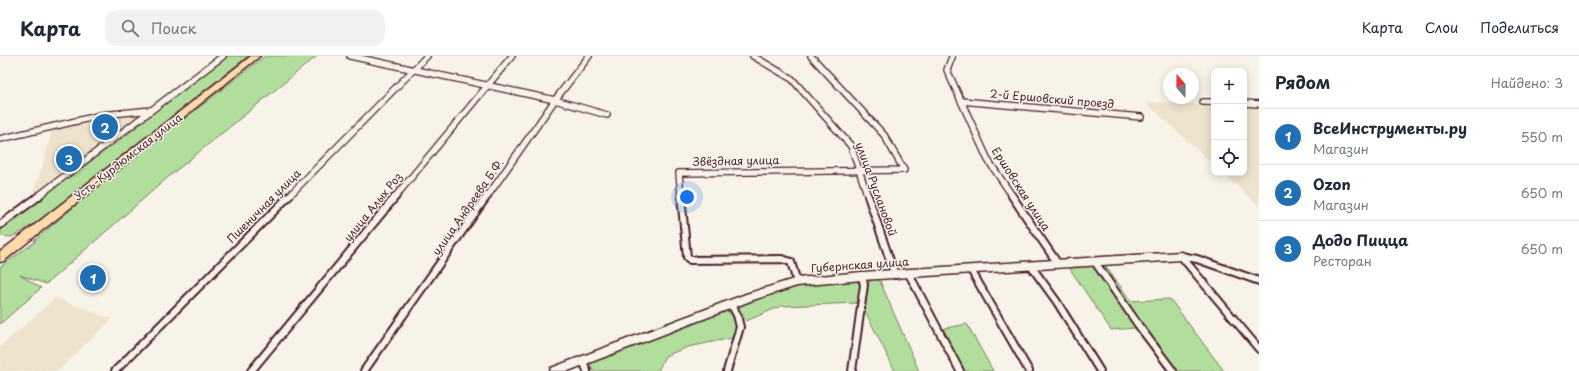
<!DOCTYPE html>
<html lang="ru">
<meta charset="utf-8">
<style>
:root{--surface:#fff;--page:#f2f2f3;--text:#1f2937;--muted:#747a83;--line:#e0e1e3;--accent:#1f6fb2}
body{margin:0;font-family:"Playpen Sans",sans-serif;background:var(--page);color:var(--text)}
.controls{position:absolute;right:12px;top:12px;display:grid;overflow:hidden;border-radius:8px;box-shadow:0 2px 10px #0003}
.controls button{width:36px;height:36px;display:grid;place-items:center;padding:0;border:0;border-bottom:1px solid var(--line);background:var(--surface);color:var(--text);font:20px sans-serif}
.compass{position:absolute;left:1163px;top:12px;width:36px;height:36px;border-radius:50%;background:var(--surface);box-shadow:0 2px 10px #0003;rotate:340deg}
.you{position:absolute;left:687px;top:141px;width:14px;height:14px;margin:-10px;border:3px solid #fff;border-radius:50%;background:#1a73e8;box-shadow:0 0 0 6px #1a73e833}
.badge{display:grid;place-items:center;width:26px;height:26px;border-radius:50%;background:var(--accent);color:#fff;font-size:13px;font-weight:700}
.pin{position:absolute;translate:-50% -50%;border:2px solid #fff;box-shadow:0 1px 4px #0006}
.list{margin:0;padding:0;list-style:none}
h2{display:flex;justify-content:space-between;align-items:center;height:52px;margin:0;padding:0 16px;font-size:17px}
h2 small{font-size:13px;font-weight:400;color:var(--muted)}
.list li{display:grid;grid-template-columns:26px 1fr auto;gap:12px;align-items:center;box-sizing:border-box;height:56px;padding:0 16px;border-top:1px solid var(--line)}
.list b{display:block;font-size:15px;white-space:nowrap}
.list p{margin:0;font-size:13px;white-space:nowrap;color:var(--muted)}
.list em{font-size:13px;font-style:normal;color:var(--muted)}
.icon{flex:none;width:22px;height:22px;fill:none;stroke:currentColor;stroke-width:2;stroke-linecap:round;stroke-linejoin:round}
.map{position:relative;flex:none;width:1259px;height:315px;overflow:hidden}
header{display:flex;align-items:center;gap:24px;box-sizing:border-box;height:56px;padding:0 20px;background:var(--surface);border-bottom:1px solid var(--line)}
header strong{font-size:19px}
nav{display:flex;gap:22px;margin-inline-start:auto;font-size:14px}
.search{width:280px;height:36px;background:var(--page);display:flex;align-items:center;gap:10px;box-sizing:border-box;padding:0 14px;border-radius:12px;color:var(--muted);font-size:15px}
main{display:flex}
aside{flex:1;background:var(--surface)}
.map>svg:first-child{display:block}
.built{fill:#ede3cd}
.green{fill:#b1de9c;stroke:#7e7e64}
.lines{fill:none;stroke-linecap:round;stroke-linejoin:round}
.street-far1-casing{stroke:#4a1f2b;stroke-width:8}
.street-casing{stroke:#4a1f2b;stroke-width:10}
.secondary-casing{stroke:#4a1f2b;stroke-width:3}
.primary-casing{stroke:#4a1f2b;stroke-width:3}
.street-far1{stroke:#f7f3e8;stroke-width:5.5}
.street{stroke:#f7f3e8;stroke-width:6}
.secondary{fill:#f7f3e8;fill-rule:evenodd}
.primary{fill:#fddcac;fill-rule:evenodd}
.labels{text-anchor:middle;stroke-width:3;stroke-linejoin:round;paint-order:stroke}
.street-label{font-size:11px;fill:#4a1f2b;stroke:#f7f3e8}
</style>
<header>
<strong>Карта</strong>
<div class="search"><svg class="icon" aria-label="search" viewBox="0 0 24 24"><circle cx="10" cy="10" r="6"/><path d="M15 15l6 6"/></svg>Поиск</div>
<nav><a>Карта</a><a>Слои</a><a>Поделиться</a></nav>
</header>
<main>
<div class="map">
<svg width="1259" height="315" viewBox="0 0 1259 315">
<rect width="100%" height="100%" fill="#f7f3e8"/>
<filter id="ink" filterUnits="userSpaceOnUse"><feTurbulence type="fractalNoise" baseFrequency=".025" numOctaves="2"/><feDisplacementMap in="SourceGraphic" scale="8" xChannelSelector="R" yChannelSelector="G"/><feConvolveMatrix kernelMatrix="1 2 1 2 8 2 1 2 1" color-interpolation-filters="sRGB"/></filter>
<g filter="url(#ink)">
<g class="built">
<polygon points="1145,46 1214,49 1214,109"/>
<polygon points="1244,50 1259,50 1259,150 1223,117 1244,117"/>
<polygon points="141,58 41,134 33,137 44,105 51,76 54,72 99,61"/>
<polygon points="55,242 112,263 58,315 0,315 0,291"/>
</g>
<g class="green">
<polygon points="225,0 248,0 38,166 12,181 0,180 2,170 74,116 78,115 142,67 140,65"/>
<polygon points="265,0 317,0 173,117 46,228 20,219 41,232 0,268 0,211 35,186 34,185 93,134"/>
<polygon points="1104,208 1131,245 1170,243 1224,315 1167,315 1135,272 1111,274 1068,210"/>
<path d="M879 223 919 315H895L865 255C864 247 863 229 872 224Z"/>
<polygon points="855,224 861,230 859,247 781,250 746,265 739,253 741,248 799,230"/>
<polygon points="727,255 734,261 736,271 732,282 688,291 665,300 658,315 592,315 591,308 593,305"/>
<polygon points="967,268 993,315 963,315 941,273"/>
</g>
<g class="lines">
<g class="street-far1-casing">
<g id="street-far1">
<polyline points="350,0 555,44 607,59"/>
<polyline points="753,0 792,23 851,90 868,141"/>
<polyline points="952,1 947,14 988,104 1013,141"/>
<polyline points="961,45 1141,61"/>
<polyline points="1203,46 1214,46"/>
<polyline points="1244,47 1259,48"/>
<polyline points="0,83 102,59 151,54"/>
<polyline points="37,141 223,0"/>
<polyline points="288,141 427,0"/>
<polyline points="395,141 512,0"/>
<polyline points="487,141 555,44 589,0"/>
<polyline points="681,141 679,117 904,114 884,79 811,0"/>
</g>
</g>
<g class="street-casing">
<g id="street">
<polyline points="681,140 687,201 690,204 782,203 791,206 797,226"/>
<polyline points="868,140 895,219"/>
<polyline points="1012,140 1058,208"/>
<polyline points="0,169 39,140"/>
<polyline points="1181,200 1259,293"/>
<polyline points="1181,200 1197,203 1259,225"/>
<polyline points="1095,206 1139,270 1173,315"/>
<polyline points="1031,210 1057,246 1100,315"/>
<polyline points="971,214 1029,315"/>
<polyline points="909,218 960,315"/>
<polyline points="583,305 587,315"/>
<polyline points="115,315 289,140"/>
<polyline points="251,315 396,140"/>
<polyline points="364,315 487,140"/>
<polyline points="727,315 740,271 737,259 731,248"/>
<polyline points="852,315 864,229 862,220"/>
</g>
</g>
<g class="secondary-casing">
<polygon id="secondary" points="1181,196 1184,197 1186,200 1184,203 1181,204 862,224 797,230 753,244 568,315 550,315 551,312 746,238 797,222 862,216"/>
</g>
<g class="primary-casing">
<polygon id="primary" points="251,0 260,0 4,205 0,206 0,196"/>
</g>
<use href="#street-far1" class="street-far1"/>
<use href="#street" class="street"/>
<use href="#secondary" class="secondary"/>
<use href="#primary" class="primary"/>
</g>
</g>
<g class="labels">
<g class="street-label">
<text transform="translate(1052 43) rotate(5)" y="4">2-й Ершовский проезд</text>
<text transform="translate(128 101) rotate(-38)" y="4">Усть-Курдюмская улица</text>
<text transform="translate(736 105) rotate(-1)" y="4">Звёздная улица</text>
<text transform="translate(876 133) rotate(70)" y="4">улица Руслановой</text>
<text transform="translate(1021 133) rotate(57)" y="4">Ершовская улица</text>
<text transform="translate(264 150) rotate(-45)" y="4">Пшеничная улица</text>
<text transform="translate(373 151) rotate(-51)" y="4">улица Алых Роз</text>
<text transform="translate(468 151) rotate(-55)" y="4">улица Андреева Б.Ф.</text>
<text transform="translate(860 209) rotate(-4)" y="4">Губернская улица</text>
</g>
</g>
</svg>
<div class="controls">
<button>+</button>
<button>−</button>
<button><svg class="icon" aria-label="locate" viewBox="0 0 24 24"><circle cx="12" cy="12" r="6"/><path d="M12 2v4M12 18v4M2 12h4M18 12h4"/></svg></button>
</div>
<svg class="compass" viewBox="-18 -18 36 36"><path d="M0-13l5 13h-10z" fill="#e53935"/><path d="M0 13l5-13h-10z" fill="#747a83"/></svg>
<div class="you"></div>
<div class="pin badge" style="left:93px;top:222px">1</div>
<div class="pin badge" style="left:105px;top:71px">2</div>
<div class="pin badge" style="left:69px;top:103px">3</div>
</div>
<aside>
<h2>Рядом<small>Найдено: 3</small></h2>
<ul class="list">
<li><span class="badge">1</span><div><b>ВсеИнструменты.ру</b><p>Магазин</p></div><em>550 m</em></li>
<li><span class="badge">2</span><div><b>Ozon</b><p>Магазин</p></div><em>650 m</em></li>
<li><span class="badge">3</span><div><b>Додо Пицца</b><p>Ресторан</p></div><em>650 m</em></li>
</ul>
</aside>
</main>
